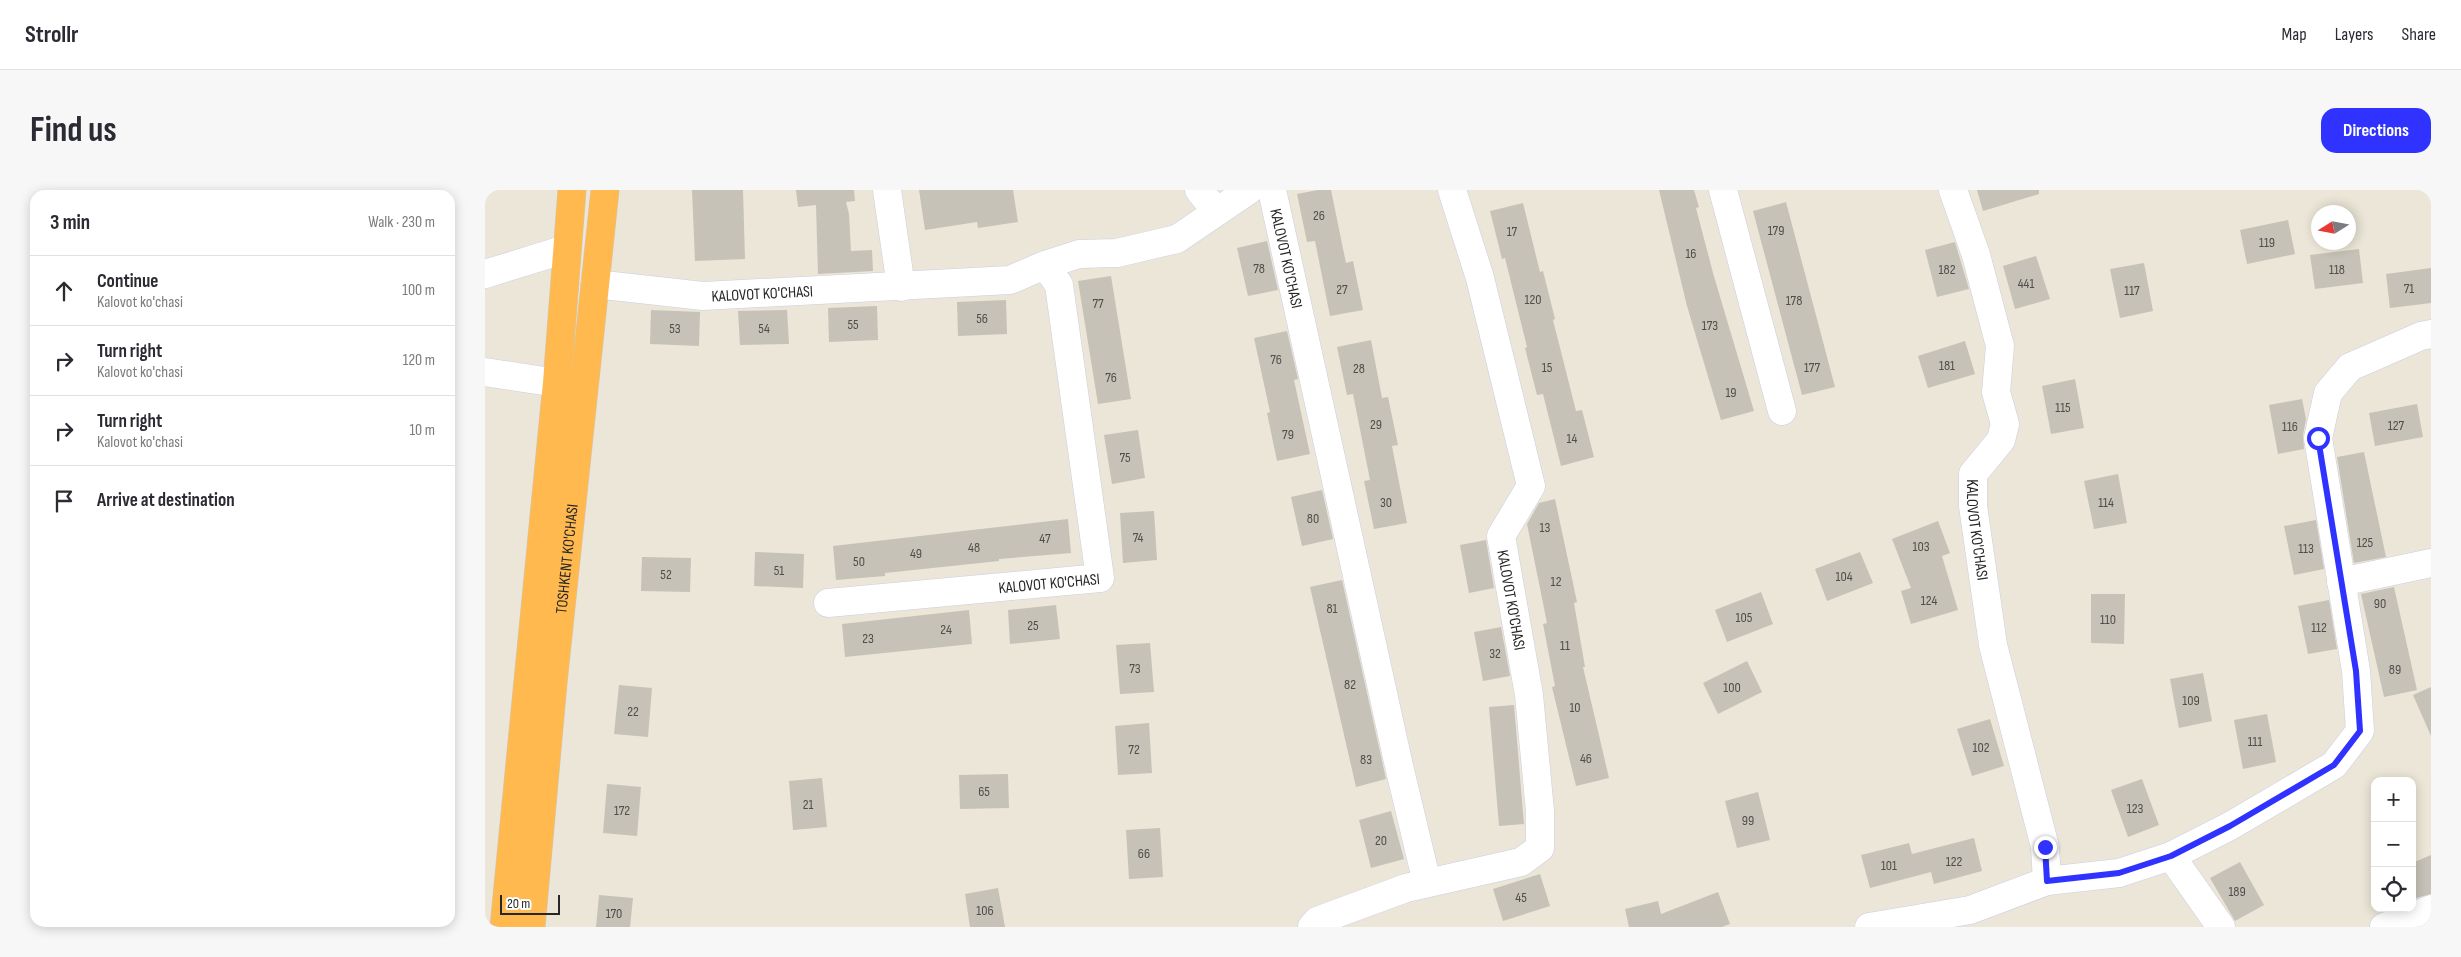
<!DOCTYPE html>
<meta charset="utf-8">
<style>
:root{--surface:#fff;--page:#f7f7f7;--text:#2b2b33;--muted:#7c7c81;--line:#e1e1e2;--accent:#3033ff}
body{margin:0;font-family:"Sofia Sans Condensed",sans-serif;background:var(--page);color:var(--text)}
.controls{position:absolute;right:15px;bottom:15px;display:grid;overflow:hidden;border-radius:10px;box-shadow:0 2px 12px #0003}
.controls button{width:45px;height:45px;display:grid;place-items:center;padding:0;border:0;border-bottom:1px solid var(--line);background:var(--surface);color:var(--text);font:25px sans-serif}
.compass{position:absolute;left:1826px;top:15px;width:45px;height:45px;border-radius:50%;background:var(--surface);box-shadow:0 2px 12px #0003;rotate:259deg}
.scale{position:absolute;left:15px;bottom:12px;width:60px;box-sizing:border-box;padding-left:5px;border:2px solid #272727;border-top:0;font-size:14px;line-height:18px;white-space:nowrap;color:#272727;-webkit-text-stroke:4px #fff;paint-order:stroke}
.stop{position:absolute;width:15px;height:15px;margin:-11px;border:4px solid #3033ff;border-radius:50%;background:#fff}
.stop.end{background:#3033ff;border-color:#fff;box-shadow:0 1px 5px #0008}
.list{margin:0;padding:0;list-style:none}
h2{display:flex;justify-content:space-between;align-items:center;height:65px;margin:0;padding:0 20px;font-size:21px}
h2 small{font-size:16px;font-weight:400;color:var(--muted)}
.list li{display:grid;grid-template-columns:32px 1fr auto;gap:15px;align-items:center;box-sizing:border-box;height:70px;padding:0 20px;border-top:1px solid var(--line)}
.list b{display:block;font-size:19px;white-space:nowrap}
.list p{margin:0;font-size:16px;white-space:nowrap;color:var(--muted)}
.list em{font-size:16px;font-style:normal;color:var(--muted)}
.icon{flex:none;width:28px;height:28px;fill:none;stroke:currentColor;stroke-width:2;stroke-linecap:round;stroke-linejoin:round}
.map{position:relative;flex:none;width:1946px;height:737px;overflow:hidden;border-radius:15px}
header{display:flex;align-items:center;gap:30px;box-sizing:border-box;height:70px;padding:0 25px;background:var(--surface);border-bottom:1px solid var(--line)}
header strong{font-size:24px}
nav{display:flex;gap:28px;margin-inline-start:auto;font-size:18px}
.intro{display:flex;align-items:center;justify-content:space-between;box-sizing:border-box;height:120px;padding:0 30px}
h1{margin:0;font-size:35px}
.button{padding:12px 22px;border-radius:15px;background:var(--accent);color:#fff;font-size:18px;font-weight:700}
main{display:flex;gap:30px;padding:0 30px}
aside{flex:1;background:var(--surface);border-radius:15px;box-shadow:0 2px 12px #0003}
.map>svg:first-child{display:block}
.building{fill:#c6c2b7}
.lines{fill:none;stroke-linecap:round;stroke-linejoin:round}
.minor-casing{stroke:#cccde2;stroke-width:29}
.highway-casing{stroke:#cbcbcb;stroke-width:29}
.minor{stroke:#fff;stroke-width:28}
.highway{stroke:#ffb94e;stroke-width:28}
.route{stroke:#3033ff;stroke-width:6}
.labels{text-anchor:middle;stroke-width:5;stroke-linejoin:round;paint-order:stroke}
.number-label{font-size:14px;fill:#4f4e4b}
.street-label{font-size:16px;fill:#272727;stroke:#fff}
</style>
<header>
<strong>Strollr</strong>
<nav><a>Map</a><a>Layers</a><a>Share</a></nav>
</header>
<div class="intro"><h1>Find us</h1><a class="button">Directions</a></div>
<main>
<aside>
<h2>3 min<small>Walk · 230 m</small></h2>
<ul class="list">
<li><svg class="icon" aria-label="ahead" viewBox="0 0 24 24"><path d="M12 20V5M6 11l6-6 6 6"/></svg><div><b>Continue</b><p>Kalovot ko'chasi</p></div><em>100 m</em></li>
<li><svg class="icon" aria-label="right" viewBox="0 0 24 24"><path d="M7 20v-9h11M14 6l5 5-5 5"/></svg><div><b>Turn right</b><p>Kalovot ko'chasi</p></div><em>120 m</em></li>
<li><svg class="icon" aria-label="right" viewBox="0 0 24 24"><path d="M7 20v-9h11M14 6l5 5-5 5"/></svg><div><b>Turn right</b><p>Kalovot ko'chasi</p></div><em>10 m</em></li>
<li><svg class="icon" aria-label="arrive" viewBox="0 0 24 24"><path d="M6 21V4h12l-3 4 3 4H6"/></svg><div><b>Arrive at destination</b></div></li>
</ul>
</aside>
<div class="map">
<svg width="1946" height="737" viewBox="0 0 1946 737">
<rect width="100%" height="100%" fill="#ebe6d7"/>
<g class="building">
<polygon points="207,0 258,0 260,69 210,71"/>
<polygon points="311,0 369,0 370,11 361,12 364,24 366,61 387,60 388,81 333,84 331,15 313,17"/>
<polygon points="434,0 528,0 533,32 493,38 492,32 440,40"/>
<polygon points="833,0 846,0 861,73 868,71 878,120 845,126 830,51 822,52 812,4"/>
<polygon points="1174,0 1209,0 1214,17 1211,18 1228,83 1269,221 1236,230 1202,116"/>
<polygon points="1492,0 1554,0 1554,4 1498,21"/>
<polygon points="1301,12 1350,197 1317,205 1268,21"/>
<polygon points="1038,13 1055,82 1058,81 1070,129 1068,130 1091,221 1097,220 1109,267 1076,276 1058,204 1052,205 1040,158 1042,157 1020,68 1017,69 1005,21"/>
<polygon points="1803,30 1810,64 1762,74 1755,40"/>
<polygon points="782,51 793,100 763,106 752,58"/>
<polygon points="1470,52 1484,99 1452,107 1440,60"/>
<polygon points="1874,59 1878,93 1830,99 1825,65"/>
<polygon points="1551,66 1565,109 1530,119 1518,76"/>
<polygon points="1659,73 1668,121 1635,128 1625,79"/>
<polygon points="1946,78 1946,113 1905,118 1901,84"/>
<polygon points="626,86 646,209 613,214 593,91"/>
<polygon points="521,110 522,144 473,146 472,112"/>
<polygon points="392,116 393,150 344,152 343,118"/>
<polygon points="166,120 215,122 214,156 165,154"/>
<polygon points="302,120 304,154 255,155 253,121"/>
<polygon points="802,141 813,189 809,190 825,264 792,271 782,223 785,222 769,148"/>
<polygon points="886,150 897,208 903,207 913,255 907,256 922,333 889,339 879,291 885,290 868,204 862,205 852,157"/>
<polygon points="1480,151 1490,184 1443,198 1433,166"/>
<polygon points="1590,189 1599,238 1566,244 1557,196"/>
<polygon points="1817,209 1821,229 1818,245 1819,259 1793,264 1784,215"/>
<polygon points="1932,214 1938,247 1890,256 1884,223"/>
<polygon points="653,240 660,288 627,294 619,245"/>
<polygon points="1879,262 1901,367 1869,373 1852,267"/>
<polygon points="1633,284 1642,333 1609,339 1599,291"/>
<polygon points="837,300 848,349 817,356 806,307"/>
<polygon points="1070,309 1092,412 1089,413 1100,477 1098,477 1124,588 1091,596 1067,497 1070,496 1058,434 1062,433 1042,334 1054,313"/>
<polygon points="669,321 672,370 638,373 635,323"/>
<polygon points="583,329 586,363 514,369 514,371 400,383 400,386 351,390 348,356"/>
<polygon points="1831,330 1839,379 1809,385 1799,336"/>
<polygon points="1453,331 1465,363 1457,366 1473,420 1426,434 1416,401 1426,398 1407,349"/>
<polygon points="1001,350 1009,398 984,403 975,355"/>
<polygon points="270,362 319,364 318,398 269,396"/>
<polygon points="1375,362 1388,393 1342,411 1330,379"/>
<polygon points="157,367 206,368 205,402 156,401"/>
<polygon points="857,390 901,589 871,597 825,397"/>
<polygon points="1909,397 1932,500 1899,507 1876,404"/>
<polygon points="1276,402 1288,434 1242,452 1230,420"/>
<polygon points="1606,404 1640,404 1639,454 1606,453"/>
<polygon points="1844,410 1852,459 1823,464 1813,416"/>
<polygon points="571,415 575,449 525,454 523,420"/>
<polygon points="484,420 487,454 360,467 357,434"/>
<polygon points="1016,437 1025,486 998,491 989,442"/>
<polygon points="665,453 669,502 635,504 631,455"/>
<polygon points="1262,471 1277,502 1233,524 1218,493"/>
<polygon points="1718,483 1727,531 1694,538 1685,489"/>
<polygon points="134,495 167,498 163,547 129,544"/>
<polygon points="1946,497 1946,546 1928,505"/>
<polygon points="1029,515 1039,634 1014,636 1004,517"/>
<polygon points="1782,524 1791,572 1758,579 1749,530"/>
<polygon points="1505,529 1519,576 1487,586 1472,539"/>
<polygon points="664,533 667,583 633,585 630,536"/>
<polygon points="523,584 524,618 475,619 474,585"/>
<polygon points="337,588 342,637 308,640 304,591"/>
<polygon points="1657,589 1674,635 1643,647 1626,600"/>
<polygon points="122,594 156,597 152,646 118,643"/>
<polygon points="1273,602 1285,650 1252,658 1240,611"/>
<polygon points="906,621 919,669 886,678 874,630"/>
<polygon points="675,638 678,687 644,689 641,640"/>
<polygon points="1489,648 1497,681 1449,694 1446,682 1385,698 1376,665 1424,653 1427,664"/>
<polygon points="1946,665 1946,704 1927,709 1927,673"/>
<polygon points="1755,672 1779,715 1750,731 1725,688"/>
<polygon points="1055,684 1065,716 1018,731 1008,699"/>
<polygon points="513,698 520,737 485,737 480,704"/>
<polygon points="1233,702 1245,734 1237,737 1144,737 1140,719 1173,711 1176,724"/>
<polygon points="114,705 148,708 145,737 111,737"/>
</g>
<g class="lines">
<g class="minor-casing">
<g id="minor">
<polyline points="402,0 416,97"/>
<polyline points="714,0 731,21"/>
<path id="s1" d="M787 0 914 576 942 693"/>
<polyline points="1238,0 1297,221"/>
<path id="s2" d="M1468 0 1491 65 1515 156 1511 202 1520 234 1516 250 1488 284V316L1508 455 1560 657 1562 691"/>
<polyline points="0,84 81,59"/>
<path id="s3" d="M110 94 218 106 525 90 560 75 594 64 632 63 692 49 764 0"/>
<polyline points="0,182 72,193"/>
<polyline points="1856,392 1946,373"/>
<path id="s4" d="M343 413 615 388 574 95 560 75"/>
<polyline points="1686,666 1736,737"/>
<polyline points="827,737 832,731 921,698 1036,672 1055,658 1055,621 1044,505 1016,346 1046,296 995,88 967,0"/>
<polyline points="1384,737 1485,720 1562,691 1634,683 1686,666 1745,636 1849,575 1875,541 1871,481 1833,248 1843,203 1865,177 1936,146 1946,144"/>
<polyline points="1899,737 1946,719"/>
</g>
</g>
<g class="highway-casing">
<g id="highway">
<polyline points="19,737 72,193 87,0"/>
<path id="s5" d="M46 737 68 493 120 0"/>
</g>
</g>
<use href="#minor" class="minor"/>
<use href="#highway" class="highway"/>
</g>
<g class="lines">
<polyline class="route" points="1560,657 1562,691 1634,683 1686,666 1745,636 1849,575 1875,541 1871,481 1833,248"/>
</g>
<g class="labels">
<g class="number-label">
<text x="834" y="30">26</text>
<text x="1291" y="45">179</text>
<text x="1027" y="46">17</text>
<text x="1782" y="57">119</text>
<text x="1206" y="68">16</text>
<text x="774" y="83">78</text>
<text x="1462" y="84">182</text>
<text x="1852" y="84">118</text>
<text x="1541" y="98">441</text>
<text x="1924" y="103">71</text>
<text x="857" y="104">27</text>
<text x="1647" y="105">117</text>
<text x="1048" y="114">120</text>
<text x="1309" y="115">178</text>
<text x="613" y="118">77</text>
<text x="497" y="133">56</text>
<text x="368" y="139">55</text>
<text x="1225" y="140">173</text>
<text x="190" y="143">53</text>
<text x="279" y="143">54</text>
<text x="791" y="174">76</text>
<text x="1462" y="180">181</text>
<text x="1062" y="182">15</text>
<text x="1327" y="182">177</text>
<text x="874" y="183">28</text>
<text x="626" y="192">76</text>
<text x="1246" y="207">19</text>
<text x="1578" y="222">115</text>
<text x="891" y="239">29</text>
<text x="1911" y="240">127</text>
<text x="1805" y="241">116</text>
<text x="803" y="249">79</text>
<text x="1087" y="253">14</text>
<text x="640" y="272">75</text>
<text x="901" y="317">30</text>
<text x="1621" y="317">114</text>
<text x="828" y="333">80</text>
<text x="1060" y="342">13</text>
<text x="653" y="352">74</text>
<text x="560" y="353">47</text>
<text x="1880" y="357">125</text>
<text x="1436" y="361">103</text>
<text x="489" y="362">48</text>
<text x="1821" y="363">113</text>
<text x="431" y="368">49</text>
<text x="374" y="376">50</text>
<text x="294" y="385">51</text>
<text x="181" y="389">52</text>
<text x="1359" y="391">104</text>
<text x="1071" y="396">12</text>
<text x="1444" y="415">124</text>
<text x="1895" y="418">90</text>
<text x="847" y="423">81</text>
<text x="1259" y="432">105</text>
<text x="1623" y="434">110</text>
<text x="548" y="440">25</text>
<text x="1834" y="442">112</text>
<text x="461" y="444">24</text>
<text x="383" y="453">23</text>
<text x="1080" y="460">11</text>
<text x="1010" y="468">32</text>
<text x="650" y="483">73</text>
<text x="1910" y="484">89</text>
<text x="865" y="499">82</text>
<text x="1247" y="502">100</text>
<text x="1706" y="515">109</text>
<text x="1090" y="522">10</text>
<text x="148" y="526">22</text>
<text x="1770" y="556">111</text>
<text x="1496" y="562">102</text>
<text x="649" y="564">72</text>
<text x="1101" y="573">46</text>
<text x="881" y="574">83</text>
<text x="499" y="606">65</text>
<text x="323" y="619">21</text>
<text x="1650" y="623">123</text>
<text x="137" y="625">172</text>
<text x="1263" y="635">99</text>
<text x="896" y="655">20</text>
<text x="659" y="668">66</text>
<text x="1469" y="676">122</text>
<text x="1404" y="680">101</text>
<text x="1752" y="706">189</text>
<text x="1036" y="712">45</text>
<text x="500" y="725">106</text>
<text x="129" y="728">170</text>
</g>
<g class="street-label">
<text dy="6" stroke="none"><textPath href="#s1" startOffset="70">KALOVOT KO'CHASI</textPath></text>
<text dy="6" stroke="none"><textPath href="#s3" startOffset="168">KALOVOT KO'CHASI</textPath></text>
<text dy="6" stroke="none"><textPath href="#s2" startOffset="359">KALOVOT KO'CHASI</textPath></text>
<text dy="6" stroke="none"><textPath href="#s5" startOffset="370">TOSHKENT KO'CHASI</textPath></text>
<text dy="6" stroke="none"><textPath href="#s4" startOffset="222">KALOVOT KO'CHASI</textPath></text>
<text transform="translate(1027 410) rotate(80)" y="6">KALOVOT KO'CHASI</text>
</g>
</g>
</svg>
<div class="controls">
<button>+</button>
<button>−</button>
<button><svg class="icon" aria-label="locate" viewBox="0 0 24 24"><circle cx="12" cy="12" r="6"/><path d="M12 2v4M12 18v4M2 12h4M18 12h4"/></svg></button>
</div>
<svg class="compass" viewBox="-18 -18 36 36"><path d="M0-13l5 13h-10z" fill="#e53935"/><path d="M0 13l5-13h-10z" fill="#7c7c81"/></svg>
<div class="scale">20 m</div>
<div class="stop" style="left:1833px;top:248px"></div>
<div class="stop end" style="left:1560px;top:657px"></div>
</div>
</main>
